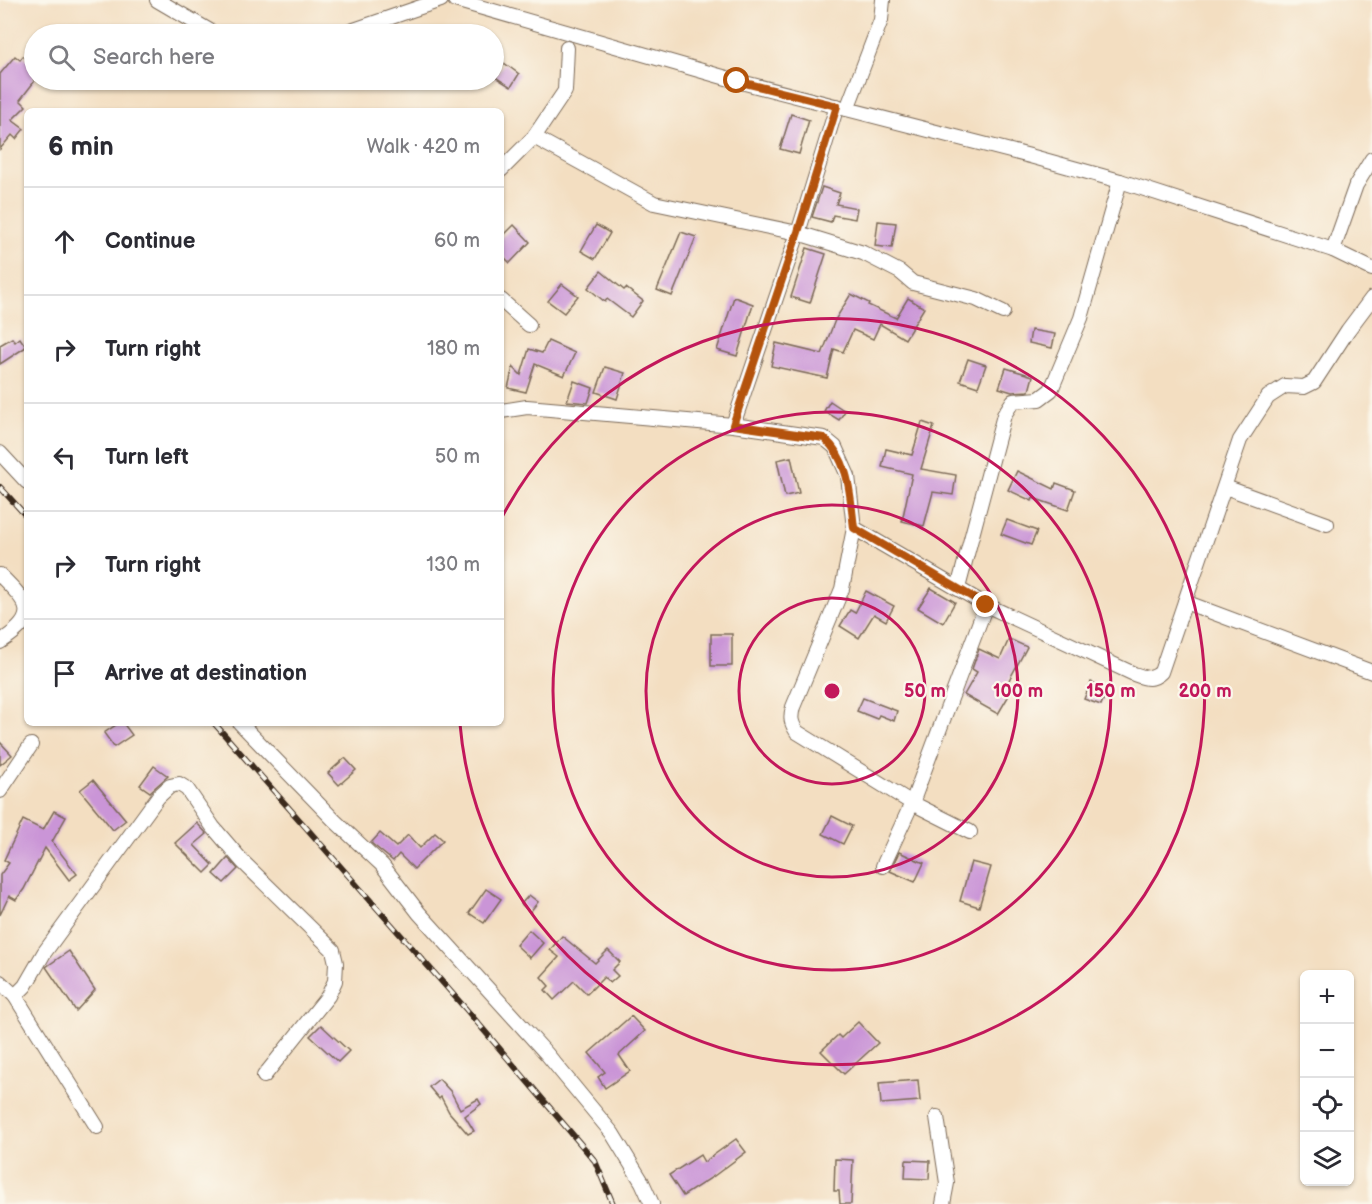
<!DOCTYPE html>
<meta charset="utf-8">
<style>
:root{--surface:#fff;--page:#f7f7f7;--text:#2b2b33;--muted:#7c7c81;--line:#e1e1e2}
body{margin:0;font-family:"Balsamiq Sans",sans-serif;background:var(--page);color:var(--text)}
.controls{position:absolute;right:18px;bottom:18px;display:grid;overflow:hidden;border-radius:9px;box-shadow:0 2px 4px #0004}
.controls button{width:54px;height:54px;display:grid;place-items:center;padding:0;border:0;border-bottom:2px solid var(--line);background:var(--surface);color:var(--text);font:30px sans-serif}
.stop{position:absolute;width:18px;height:18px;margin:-14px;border:4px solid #b45309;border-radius:50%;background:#fff}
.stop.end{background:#b45309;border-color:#fff;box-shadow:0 2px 6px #0008}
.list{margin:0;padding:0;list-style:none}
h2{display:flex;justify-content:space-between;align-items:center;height:78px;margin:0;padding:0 24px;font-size:26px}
h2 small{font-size:20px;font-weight:400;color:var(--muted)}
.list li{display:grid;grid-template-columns:39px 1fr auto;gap:18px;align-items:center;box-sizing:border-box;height:108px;padding:0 24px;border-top:2px solid var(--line)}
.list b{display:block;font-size:22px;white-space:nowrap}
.list em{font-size:20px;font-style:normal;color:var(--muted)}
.icon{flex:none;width:33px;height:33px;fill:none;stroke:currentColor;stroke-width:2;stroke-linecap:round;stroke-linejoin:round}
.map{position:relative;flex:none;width:1372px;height:1204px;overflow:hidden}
.search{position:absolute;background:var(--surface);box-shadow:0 2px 4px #0004;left:24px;top:24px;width:480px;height:66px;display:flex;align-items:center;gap:15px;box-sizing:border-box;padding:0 21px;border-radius:33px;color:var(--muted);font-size:22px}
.panel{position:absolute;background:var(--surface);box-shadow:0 2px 4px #0004;left:24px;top:108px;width:480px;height:618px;border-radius:9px}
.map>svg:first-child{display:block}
.building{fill:#ca95d7}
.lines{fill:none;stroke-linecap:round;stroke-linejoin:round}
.minor-casing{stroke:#7b6957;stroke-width:16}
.minor{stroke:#fff;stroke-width:14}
.rail-casing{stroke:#3b2a1e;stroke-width:6}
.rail{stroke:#fbf7ec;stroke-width:4;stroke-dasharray:11;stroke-linecap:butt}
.route{stroke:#b45309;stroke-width:8}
.ring{fill:none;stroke:#c2185b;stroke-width:3}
.centre{fill:#c2185b;stroke:#fbf7ec;stroke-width:3}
.ring-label{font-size:18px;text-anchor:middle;font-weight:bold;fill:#c2185b;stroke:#fbf7ec;stroke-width:4.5;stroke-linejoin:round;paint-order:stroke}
</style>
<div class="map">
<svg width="1372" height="1204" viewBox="0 0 1372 1204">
<rect width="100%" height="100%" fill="#fbf7ec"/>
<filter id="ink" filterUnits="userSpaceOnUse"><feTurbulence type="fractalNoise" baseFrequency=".0167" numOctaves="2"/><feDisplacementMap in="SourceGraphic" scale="12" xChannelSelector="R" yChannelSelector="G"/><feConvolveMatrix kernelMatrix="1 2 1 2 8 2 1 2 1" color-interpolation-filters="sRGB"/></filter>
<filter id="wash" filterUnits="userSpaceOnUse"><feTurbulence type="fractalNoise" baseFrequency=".008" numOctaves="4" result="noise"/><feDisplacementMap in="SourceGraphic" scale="24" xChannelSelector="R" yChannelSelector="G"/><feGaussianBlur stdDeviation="1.35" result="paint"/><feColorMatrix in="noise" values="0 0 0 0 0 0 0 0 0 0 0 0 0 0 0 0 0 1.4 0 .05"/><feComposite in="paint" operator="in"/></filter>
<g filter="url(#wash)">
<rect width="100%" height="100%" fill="#f3dec1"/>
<g id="blocks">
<g class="building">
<polygon points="15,56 20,60 23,56 34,65 34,82 20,100 26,106 12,120 24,129 16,139 12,135 0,149 0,74"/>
<polygon points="504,63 519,74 511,87 495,77"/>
<polygon points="791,114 809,120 799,154 780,149"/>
<polygon points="822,187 840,193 836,204 857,208 855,219 833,215 831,222 812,217"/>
<polygon points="878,221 896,223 892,248 875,246"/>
<polygon points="514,225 530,242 510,263 501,254 501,238"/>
<polygon points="596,225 610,233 595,259 581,251"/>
<polygon points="681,232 696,237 672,296 657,290"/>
<polygon points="807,248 826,254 810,303 791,297"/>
<polygon points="601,271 624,290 626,288 643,301 631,317 607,299 605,302 588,288"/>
<polygon points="562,284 578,296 564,313 548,301"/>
<polygon points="851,294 869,303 868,305 896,318 908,298 924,308 905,339 880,324 873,339 853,330 843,352 834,349 827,378 771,366 776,343 822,354 835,320"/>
<polygon points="734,297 753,304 737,356 717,350"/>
<polygon points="1031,330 1055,334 1052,348 1029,343"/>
<polygon points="12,338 15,342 20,338 26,347 0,364 0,345"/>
<polygon points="548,341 575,353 564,376 535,364 526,392 508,388 513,367 521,375 529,349 542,353"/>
<polygon points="968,359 986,365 978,387 960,381"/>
<polygon points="605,367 625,373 617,399 596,392"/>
<polygon points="1006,368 1033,376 1029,391 1012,392 999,388"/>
<polygon points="574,381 593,388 588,403 567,401"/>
<polygon points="830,401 845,411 839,420 824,411"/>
<polygon points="922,422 934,426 921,469 956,475 953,495 933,492 924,526 902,521 912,474 882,467 886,449 912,455"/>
<polygon points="791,457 799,493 785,496 777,460"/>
<polygon points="1017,471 1054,489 1056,483 1075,490 1068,510 1033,498 1032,501 1008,490"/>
<polygon points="1007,520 1037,531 1031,545 1001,534"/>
<polygon points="931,588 955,602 943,623 918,608"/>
<polygon points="866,591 894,606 886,621 874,614 859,638 840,626 850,610 855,613"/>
<rect x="711" y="634" width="21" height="32"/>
<polygon points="1009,639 1027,647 1002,693 1008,697 998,714 964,695 977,672 972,669 979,649 1000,659"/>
<polygon points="1091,682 1108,689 1101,705 1084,699"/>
<polygon points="863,698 897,711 894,721 879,715 877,719 857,711"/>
<polygon points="119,723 123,723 132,735 114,747 104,733"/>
<polygon points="0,742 12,755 0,765"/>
<polygon points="345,758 356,770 339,785 328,773"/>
<polygon points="154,766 168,776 150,792 140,785"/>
<polygon points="93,780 126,820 113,830 80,790"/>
<polygon points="54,811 66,817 52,842 77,874 69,880 45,848 24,889 16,900 9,896 0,915 0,875 9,863 4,860 23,820 43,830"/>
<polygon points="832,816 852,826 843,844 823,834"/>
<polygon points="197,823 207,834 194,845 213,865 205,873 175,843"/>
<polygon points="380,833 396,847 408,835 420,848 435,833 443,840 414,869 399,854 393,861 371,843"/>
<polygon points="899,852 924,863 915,882 890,871"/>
<polygon points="228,858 238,869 224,883 214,874"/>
<polygon points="971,862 991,867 979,907 960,901"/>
<polygon points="486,889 501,899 484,923 469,913"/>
<polygon points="529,895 538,902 530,912 521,904"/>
<polygon points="529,930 543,943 530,958 516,945"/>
<polygon points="562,936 595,963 608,950 620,962 612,970 618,976 610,983 604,977 587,994 574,981 554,1000 545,990 549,986 541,977 559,957 550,950"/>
<polygon points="69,951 95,990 76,1011 46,967"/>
<polygon points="631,1016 645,1031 619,1055 630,1071 605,1088 598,1077 605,1072 589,1053"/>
<polygon points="858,1022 878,1043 844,1074 821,1051 838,1035 841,1038"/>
<polygon points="321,1025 349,1051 338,1062 310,1036"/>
<polygon points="439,1079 451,1092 460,1109 478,1099 481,1104 465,1116 474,1131 468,1134 449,1112 441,1097 439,1099 429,1087"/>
<polygon points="918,1080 920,1101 881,1104 879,1083"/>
<polygon points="736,1139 746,1152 714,1176 683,1196 669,1175 700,1155 704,1162"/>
<polygon points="835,1159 853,1160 851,1204 840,1204 839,1191 834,1191"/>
<polygon points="906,1160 930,1161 929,1179 905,1178"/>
</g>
</g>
</g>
<g filter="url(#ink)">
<use href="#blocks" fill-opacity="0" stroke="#7b6957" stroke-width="1.5"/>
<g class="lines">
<g class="minor-casing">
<g id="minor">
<polyline points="157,0 215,34"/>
<polyline points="455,0 737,81 1030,156 1120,181 1333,250 1372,269"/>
<polyline points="342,34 441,0"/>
<polyline points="847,109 881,20 883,0"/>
<polyline points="534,137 654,203 798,233 863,253 900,272 913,283 976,299 1003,312"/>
<polyline points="501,170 534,137 565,91 567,48"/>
<polyline points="1333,250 1356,185 1372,159"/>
<polyline points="501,300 529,325"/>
<path d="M501 411 527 407 733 425 824 438 835 447 848 476 854 528 842 589 793 707C790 718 791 723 797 732L912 803 970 832"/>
<polyline points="733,425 798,233 837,106"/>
<polyline points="0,453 27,482"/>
<polyline points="1225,487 1327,524"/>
<path d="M854 528 986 605 1134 674C1145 678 1152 681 1161 672L1240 440 1268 397 1285 386 1304 387 1314 382 1348 330 1372 298"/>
<path d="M0 575C29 604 41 616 0 642"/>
<polyline points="958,588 1004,415 1013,401 1039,399 1051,390 1081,318 1120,181"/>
<polyline points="1185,602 1372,672"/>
<polyline points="240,723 335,821 382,865 419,913 546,1053 612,1133 642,1182 652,1204"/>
<polyline points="0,791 31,745"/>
<polyline points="883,866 912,803 986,605"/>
<polyline points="0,982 15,996 97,1127"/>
<polyline points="15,996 25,986 44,953 158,797 170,786 179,784 187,789 213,827 243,862 333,950 336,963 335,981 328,996 264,1076"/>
<polyline points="937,1117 947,1183 943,1204"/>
</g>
</g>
<use href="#minor" class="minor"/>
<g class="rail-casing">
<g id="rail">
<polyline points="0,487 27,517"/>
<polyline points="214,723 465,1008 595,1161 613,1204"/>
</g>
</g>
<use href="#rail" class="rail"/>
</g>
</g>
<g class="lines" filter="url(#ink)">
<path class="route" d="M737 81 837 106 798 232 733 425 824 438C850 461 850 495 854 528L986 605"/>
</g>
<g class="ring">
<circle cx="832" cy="691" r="93"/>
<circle cx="832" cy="691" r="186"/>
<circle cx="832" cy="691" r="279"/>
<path d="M501 519A373 373 0 1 1 460 724"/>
</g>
<circle cx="832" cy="691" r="9" class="centre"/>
<g class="ring-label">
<text x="925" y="697">50 m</text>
<text x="1018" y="697">100 m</text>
<text x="1111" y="697">150 m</text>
<text x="1205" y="697">200 m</text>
</g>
</svg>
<div class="controls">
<button>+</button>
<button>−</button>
<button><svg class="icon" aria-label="locate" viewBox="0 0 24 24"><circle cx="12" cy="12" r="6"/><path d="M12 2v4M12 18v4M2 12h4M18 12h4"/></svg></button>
<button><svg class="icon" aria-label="layers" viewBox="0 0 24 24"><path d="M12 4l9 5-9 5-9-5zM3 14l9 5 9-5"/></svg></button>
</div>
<div class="stop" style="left:737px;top:81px"></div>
<div class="stop end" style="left:986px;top:605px"></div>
<div class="search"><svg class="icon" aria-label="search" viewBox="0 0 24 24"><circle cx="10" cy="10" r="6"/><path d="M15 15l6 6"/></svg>Search here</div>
<section class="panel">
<h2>6 min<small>Walk · 420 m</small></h2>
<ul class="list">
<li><svg class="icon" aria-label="ahead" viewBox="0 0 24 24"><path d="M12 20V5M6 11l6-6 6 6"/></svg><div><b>Continue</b></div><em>60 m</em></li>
<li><svg class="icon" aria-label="right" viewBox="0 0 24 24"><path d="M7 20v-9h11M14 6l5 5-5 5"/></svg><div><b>Turn right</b></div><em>180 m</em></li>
<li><svg class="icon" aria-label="left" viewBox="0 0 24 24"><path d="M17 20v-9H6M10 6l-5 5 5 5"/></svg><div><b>Turn left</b></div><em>50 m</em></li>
<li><svg class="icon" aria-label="right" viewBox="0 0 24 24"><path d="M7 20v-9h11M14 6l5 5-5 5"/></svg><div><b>Turn right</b></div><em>130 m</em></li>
<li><svg class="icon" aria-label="arrive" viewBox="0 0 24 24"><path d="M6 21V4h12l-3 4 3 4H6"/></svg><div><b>Arrive at destination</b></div></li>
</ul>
</section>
</div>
